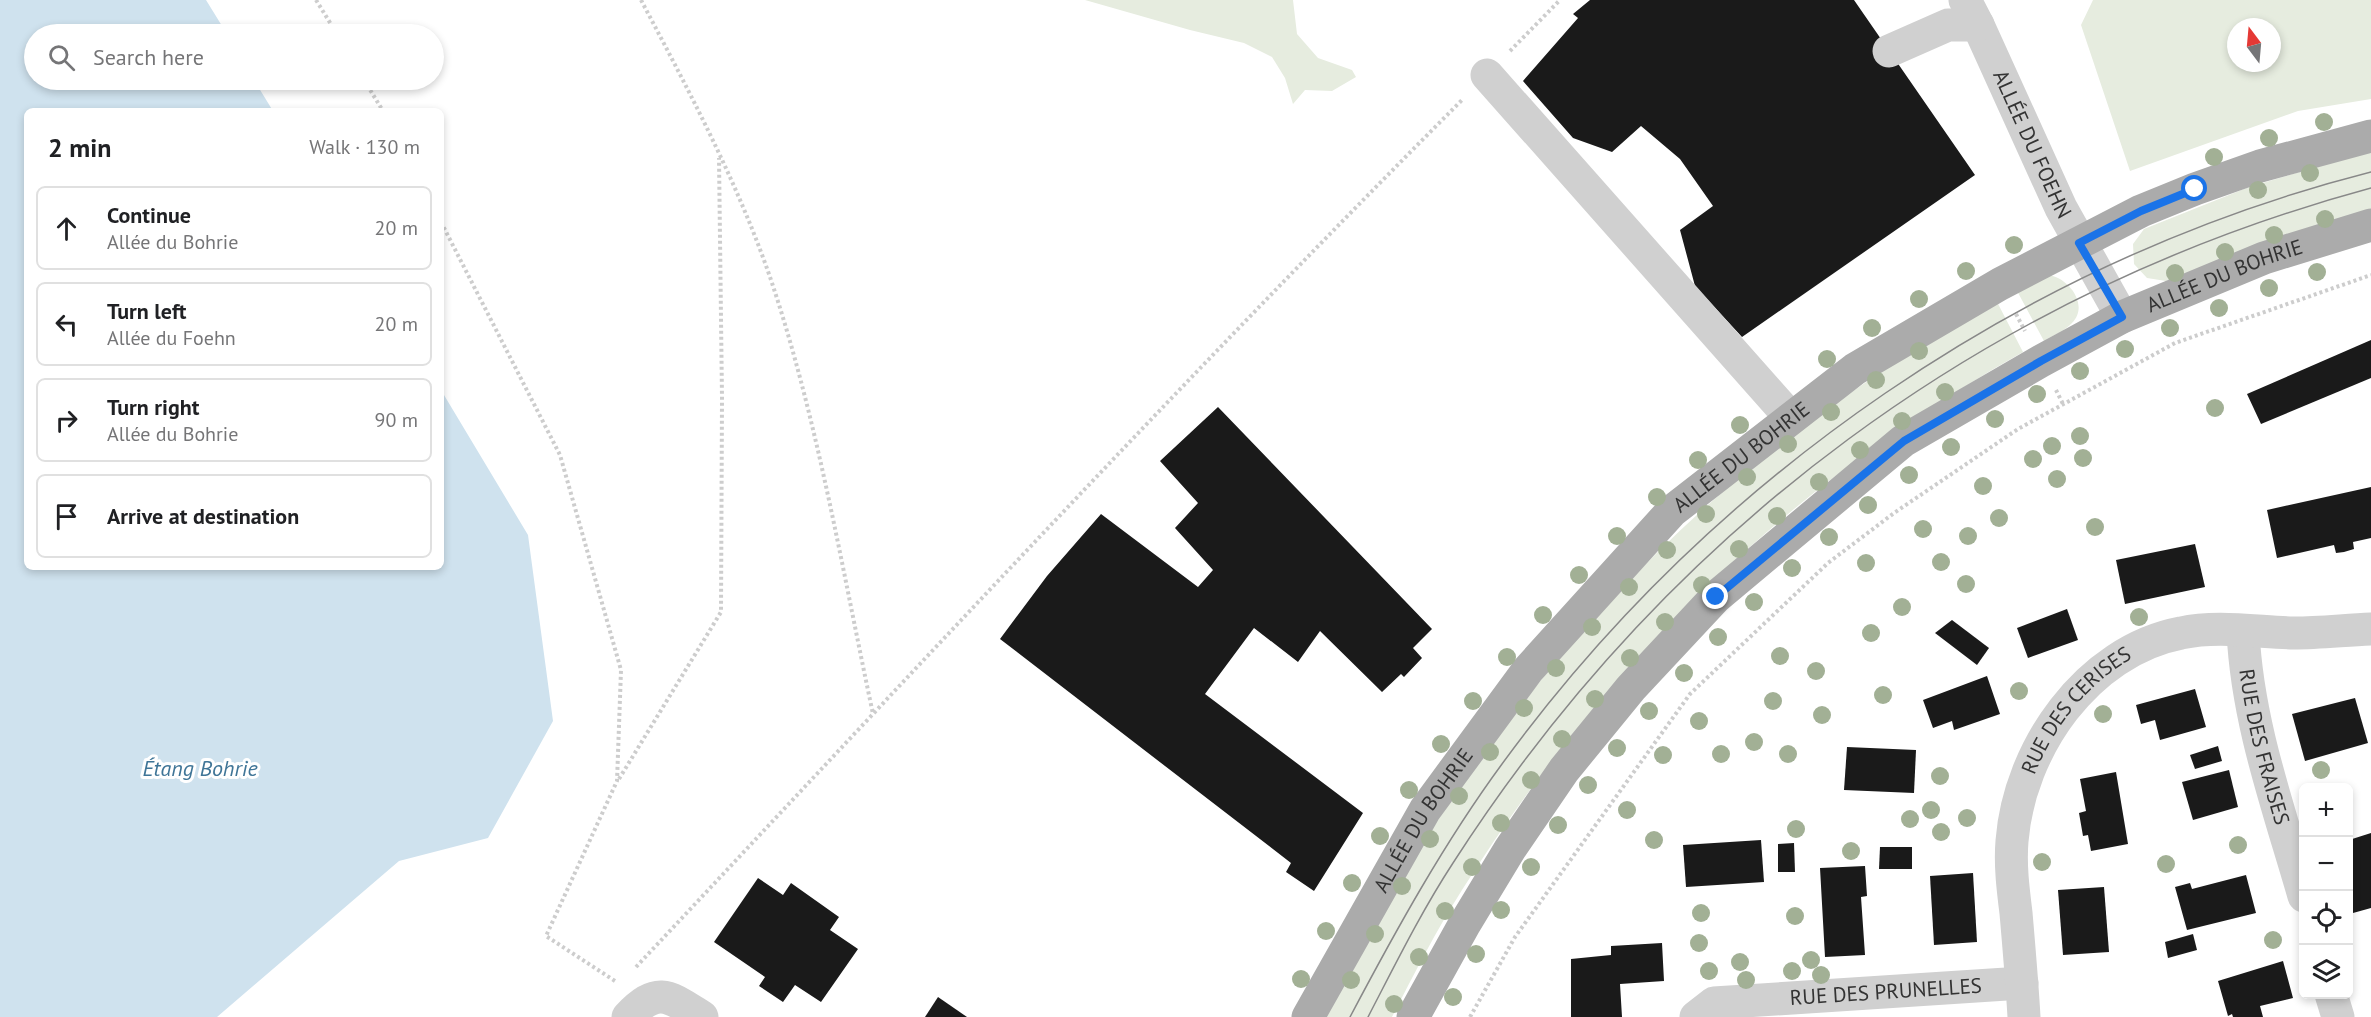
<!DOCTYPE html>
<meta charset="utf-8">
<style>
:root{--surface:#fff;--page:#f6f6f6;--text:#202124;--muted:#757577;--line:#e0e0e0}
body{margin:0;font-family:"PT Sans",sans-serif;background:var(--page);color:var(--text)}
.controls{position:absolute;right:18px;bottom:18px;display:grid;overflow:hidden;border-radius:9px;box-shadow:0 3px 9px #0003}
.controls button{width:54px;height:54px;display:grid;place-items:center;padding:0;border:0;border-bottom:2px solid var(--line);background:var(--surface);color:var(--text);font:30px sans-serif}
.compass{position:absolute;left:2227px;top:18px;width:54px;height:54px;border-radius:50%;background:var(--surface);box-shadow:0 3px 9px #0003;rotate:344deg}
.stop{position:absolute;width:18px;height:18px;margin:-14px;border:4px solid #1a73e8;border-radius:50%;background:#fff}
.stop.end{background:#1a73e8;border-color:#fff;box-shadow:0 2px 6px #0008}
.list{margin:0;padding:0;list-style:none}
h2{display:flex;justify-content:space-between;align-items:center;height:78px;margin:0;padding:0 24px;font-size:26px}
h2 small{font-size:20px;font-weight:400;color:var(--muted)}
.list li{display:grid;grid-template-columns:39px 1fr auto;gap:18px;align-items:center;box-sizing:border-box;height:84px;margin:0 12px 12px;padding:0 12px;border:2px solid var(--line);border-radius:9px}
.list b{display:block;font-size:22px;white-space:nowrap}
.list p{margin:0;font-size:20px;white-space:nowrap;color:var(--muted)}
.list em{font-size:20px;font-style:normal;color:var(--muted)}
.icon{flex:none;width:33px;height:33px;fill:none;stroke:currentColor;stroke-width:2;stroke-linecap:round;stroke-linejoin:round}
.map{position:relative;flex:none;width:2371px;height:1017px;overflow:hidden}
.search{position:absolute;background:var(--surface);box-shadow:0 3px 9px #0003;left:24px;top:24px;width:420px;height:66px;display:flex;align-items:center;gap:15px;box-sizing:border-box;padding:0 21px;border-radius:33px;color:var(--muted);font-size:22px}
.panel{position:absolute;background:var(--surface);box-shadow:0 3px 9px #0003;left:24px;top:108px;width:420px;height:462px;border-radius:9px}
.map>svg:first-child{display:block}
.green{fill:#e6ecdf;fill-rule:evenodd}
.water{fill:#cfe2ee}
.building{fill:#1a1a1a}
.lines{fill:none;stroke-linecap:round;stroke-linejoin:round}
.path{stroke:#cdcdcd;stroke-width:4;stroke-dasharray:3 3;stroke-linecap:butt}
.minor{stroke:#d0d0d0;stroke-width:33}
.major{stroke:#ababab;stroke-width:33}
.tram{stroke:#888;stroke-width:1.5}
.tree{fill:#a2b095}
.route{stroke:#1a73e8;stroke-width:8}
.labels{text-anchor:middle;stroke-width:6;stroke-linejoin:round;paint-order:stroke}
.street-label{font-size:21px;fill:#333;stroke:#fff}
.water-label{font-size:22px;font-style:italic;fill:#3f7597;stroke:#fff}
</style>
<div class="map">
<svg width="2371" height="1017" viewBox="0 0 2371 1017">
<rect width="100%" height="100%" fill="#fff"/>
<g class="green">
<polygon points="1085,0 1293,0 1297,34 1318,58 1352,70 1356,77 1332,91 1305,90 1293,104 1285,78 1272,57 1244,43 1190,30"/>
<path d="M2093 0H2371V99L2298 111 2130 171 2081 25ZM2236 27H2272V63H2236Z"/>
<polygon points="2371,151 2371,211 2272,240 2166,281 2147,278 2134,264 2133,244 2144,229 2249,187"/>
<path d="M2048 275C2068 277 2090 305 2072 323 2065 331 2053 335 2044 341L2016 289Z"/>
<path d="M1996 300 2023 352C1789 484 1605 663 1462 890 1436 931 1414 974 1392 1017H1326C1356 963 1383 906 1415 855 1511 704 1628 566 1768 454 1840 396 1917 348 1996 300Z"/>
</g>
<polygon class="water" points="0,0 206,0 227,34 34,34 34,80 254,80 273,111 27,111 27,567 441,567 441,390 528,535 553,721 488,838 399,861 217,1017 0,1017"/>
<g class="building">
<polygon points="1590,0 1854,0 1975,175 1742,337 1695,286 1680,230 1713,206 1680,159 1641,126 1612,152 1573,138 1523,81 1578,18 1573,14"/>
<polygon points="2371,340 2371,378 2261,424 2247,394"/>
<polygon points="1218,407 1432,629 1413,648 1422,658 1404,677 1401,674 1382,692 1320,631 1298,662 1254,628 1205,694 1363,813 1314,891 1286,872 1291,863 1000,639 1047,576 1101,514 1198,587 1213,570 1175,528 1198,503 1160,461"/>
<polygon points="2371,487 2371,538 2353,542 2354,549 2344,552 2336,553 2334,545 2277,558 2267,510"/>
<polygon points="2195,544 2205,587 2125,604 2116,560"/>
<polygon points="2067,609 2078,640 2028,658 2017,628"/>
<polygon points="1952,620 1989,648 1977,665 1935,633"/>
<polygon points="1987,676 2000,714 1954,730 1952,721 1933,728 1923,700"/>
<polygon points="2195,689 2206,727 2160,740 2155,720 2141,724 2136,705"/>
<polygon points="2355,698 2368,743 2305,761 2292,714"/>
<polygon points="2218,746 2222,761 2195,769 2190,755"/>
<polygon points="1847,747 1916,750 1914,793 1844,790"/>
<polygon points="2229,770 2238,807 2193,820 2182,782"/>
<polygon points="2116,772 2128,844 2091,851 2088,835 2083,836 2079,813 2086,811 2080,779"/>
<polygon points="2371,833 2371,908 2353,913 2349,896 2349,840"/>
<polygon points="1761,840 1764,882 1686,887 1683,845"/>
<polygon points="1794,843 1795,872 1778,872 1778,844"/>
<polygon points="1880,847 1912,847 1912,869 1879,869"/>
<polygon points="1865,866 1867,896 1861,897 1865,955 1825,957 1820,868"/>
<polygon points="1973,873 1977,942 1934,945 1930,876"/>
<polygon points="2246,875 2256,913 2187,930 2175,887 2190,883 2192,889"/>
<polygon points="758,878 783,895 791,883 839,917 830,930 858,949 821,1002 795,985 783,1002 759,986 765,977 714,942"/>
<polygon points="2104,887 2109,952 2063,955 2058,890"/>
<polygon points="2193,934 2197,950 2168,958 2165,942"/>
<polygon points="1662,943 1664,981 1620,984 1622,1017 1571,1017 1571,959 1611,955 1611,946"/>
<polygon points="2283,961 2293,998 2260,1006 2263,1017 2233,1017 2232,1014 2228,1016 2218,981"/>
<polygon points="938,997 967,1017 925,1017"/>
</g>
<g class="lines">
<g class="path">
<polyline points="316,0 337,34"/>
<path d="M641 0C689 91 738 183 771 280 818 421 842 569 873 714"/>
<polyline points="1510,51 1560,0"/>
<polyline points="364,80 383,111"/>
<polyline points="441,222 560,455 621,670 617,781 546,936 615,981"/>
<polyline points="2016,314 2025,331"/>
<polyline points="2056,390 2063,404"/>
<polyline points="619,779 721,612 722,398 719,158"/>
<path d="M636 967C910 675 1181 382 1463 99"/>
<polyline points="1470,1017 1515,937 1690,694 1828,563 1894,513 2018,429 2175,343 2371,275"/>
</g>
<g class="minor">
<path id="s1" d="M1965 0 1978 25 2061 208 2122 317"/>
<polyline points="1889,51 1948,25 1978,25"/>
<polyline points="1487,75 1791,418"/>
<path id="s2" d="M2243 631C2247 722 2279 809 2304 896"/>
<polyline points="2331,994 2338,1017"/>
<path d="M628 1017C658 985 669 996 702 1017"/>
<path id="s3" d="M1696 1017 1714 1003 2022 983"/>
<path id="s4" d="M2024 1017C2022 982 2019 948 2016 913 2013 889 2010 865 2012 841 2019 749 2087 651 2181 633 2217 625 2257 632 2294 633 2320 633 2345 630 2371 629"/>
</g>
<g class="major">
<path id="s5" d="M1308 1017 1425 810 1528 670 1672 511 1855 369 2000 284 2141 211 2195 189 2260 166 2371 136"/>
<path id="s6" d="M1413 1017 1464 925 1510 849 1564 770 1631 688 1716 597 1903 441 2041 361 2122 317 2264 258 2371 225"/>
</g>
<g class="tram">
<path d="M1350 1017C1396 930 1444 843 1502 764 1712 476 2025 260 2371 172"/>
<path d="M1368 1017C1395 965 1421 912 1453 863 1668 529 1986 292 2371 188"/>
</g>
</g>
<g class="tree">
<circle cx="2324" cy="122" r="9"/>
<circle cx="2269" cy="138" r="9"/>
<circle cx="2214" cy="157" r="9"/>
<circle cx="2310" cy="173" r="9"/>
<circle cx="2258" cy="190" r="9"/>
<circle cx="2325" cy="219" r="9"/>
<circle cx="2274" cy="235" r="9"/>
<circle cx="2014" cy="245" r="9"/>
<circle cx="2225" cy="252" r="9"/>
<circle cx="1966" cy="271" r="9"/>
<circle cx="2317" cy="272" r="9"/>
<circle cx="2175" cy="273" r="9"/>
<circle cx="2269" cy="288" r="9"/>
<circle cx="1919" cy="299" r="9"/>
<circle cx="2219" cy="308" r="9"/>
<circle cx="1872" cy="328" r="9"/>
<circle cx="2170" cy="328" r="9"/>
<circle cx="2125" cy="349" r="9"/>
<circle cx="1919" cy="351" r="9"/>
<circle cx="1827" cy="359" r="9"/>
<circle cx="2080" cy="371" r="9"/>
<circle cx="1876" cy="380" r="9"/>
<circle cx="1945" cy="392" r="9"/>
<circle cx="2037" cy="394" r="9"/>
<circle cx="2215" cy="408" r="9"/>
<circle cx="1831" cy="412" r="9"/>
<circle cx="1995" cy="419" r="9"/>
<circle cx="1902" cy="421" r="9"/>
<circle cx="1740" cy="425" r="9"/>
<circle cx="2080" cy="436" r="9"/>
<circle cx="1788" cy="444" r="9"/>
<circle cx="2052" cy="446" r="9"/>
<circle cx="1951" cy="447" r="9"/>
<circle cx="1860" cy="450" r="9"/>
<circle cx="2083" cy="458" r="9"/>
<circle cx="2033" cy="459" r="9"/>
<circle cx="1698" cy="460" r="9"/>
<circle cx="1909" cy="475" r="9"/>
<circle cx="1747" cy="477" r="9"/>
<circle cx="2057" cy="479" r="9"/>
<circle cx="1819" cy="482" r="9"/>
<circle cx="1983" cy="486" r="9"/>
<circle cx="1657" cy="497" r="9"/>
<circle cx="1868" cy="505" r="9"/>
<circle cx="1706" cy="514" r="9"/>
<circle cx="1777" cy="516" r="9"/>
<circle cx="1999" cy="518" r="9"/>
<circle cx="2095" cy="527" r="9"/>
<circle cx="1923" cy="529" r="9"/>
<circle cx="1617" cy="536" r="9"/>
<circle cx="1968" cy="536" r="9"/>
<circle cx="1829" cy="537" r="9"/>
<circle cx="1739" cy="549" r="9"/>
<circle cx="1667" cy="550" r="9"/>
<circle cx="1941" cy="562" r="9"/>
<circle cx="1866" cy="563" r="9"/>
<circle cx="1792" cy="568" r="9"/>
<circle cx="1579" cy="575" r="9"/>
<circle cx="1966" cy="584" r="9"/>
<circle cx="1702" cy="585" r="9"/>
<circle cx="1629" cy="587" r="9"/>
<circle cx="1754" cy="602" r="9"/>
<circle cx="1902" cy="607" r="9"/>
<circle cx="1543" cy="615" r="9"/>
<circle cx="2139" cy="617" r="9"/>
<circle cx="1665" cy="622" r="9"/>
<circle cx="1592" cy="627" r="9"/>
<circle cx="1871" cy="633" r="9"/>
<circle cx="1718" cy="637" r="9"/>
<circle cx="1780" cy="656" r="9"/>
<circle cx="1507" cy="657" r="9"/>
<circle cx="1630" cy="658" r="9"/>
<circle cx="1556" cy="668" r="9"/>
<circle cx="1816" cy="671" r="9"/>
<circle cx="1684" cy="673" r="9"/>
<circle cx="2019" cy="691" r="9"/>
<circle cx="1883" cy="695" r="9"/>
<circle cx="1595" cy="699" r="9"/>
<circle cx="1473" cy="701" r="9"/>
<circle cx="1773" cy="701" r="9"/>
<circle cx="1524" cy="708" r="9"/>
<circle cx="1649" cy="711" r="9"/>
<circle cx="2103" cy="714" r="9"/>
<circle cx="1822" cy="715" r="9"/>
<circle cx="1699" cy="721" r="9"/>
<circle cx="1562" cy="739" r="9"/>
<circle cx="1754" cy="742" r="9"/>
<circle cx="1441" cy="744" r="9"/>
<circle cx="1617" cy="748" r="9"/>
<circle cx="1490" cy="752" r="9"/>
<circle cx="1721" cy="754" r="9"/>
<circle cx="1788" cy="754" r="9"/>
<circle cx="1663" cy="755" r="9"/>
<circle cx="2321" cy="770" r="9"/>
<circle cx="1940" cy="776" r="9"/>
<circle cx="1531" cy="780" r="9"/>
<circle cx="1588" cy="785" r="9"/>
<circle cx="1409" cy="790" r="9"/>
<circle cx="1459" cy="796" r="9"/>
<circle cx="1627" cy="810" r="9"/>
<circle cx="1931" cy="810" r="9"/>
<circle cx="1967" cy="818" r="9"/>
<circle cx="1910" cy="819" r="9"/>
<circle cx="1501" cy="823" r="9"/>
<circle cx="1558" cy="825" r="9"/>
<circle cx="1796" cy="829" r="9"/>
<circle cx="1941" cy="832" r="9"/>
<circle cx="1380" cy="836" r="9"/>
<circle cx="1430" cy="839" r="9"/>
<circle cx="1654" cy="840" r="9"/>
<circle cx="2238" cy="845" r="9"/>
<circle cx="1851" cy="851" r="9"/>
<circle cx="2042" cy="862" r="9"/>
<circle cx="2166" cy="864" r="9"/>
<circle cx="1472" cy="867" r="9"/>
<circle cx="1531" cy="867" r="9"/>
<circle cx="1352" cy="883" r="9"/>
<circle cx="1402" cy="886" r="9"/>
<circle cx="1501" cy="910" r="9"/>
<circle cx="1445" cy="911" r="9"/>
<circle cx="1701" cy="913" r="9"/>
<circle cx="1795" cy="916" r="9"/>
<circle cx="1326" cy="931" r="9"/>
<circle cx="1375" cy="934" r="9"/>
<circle cx="2273" cy="940" r="9"/>
<circle cx="1699" cy="943" r="9"/>
<circle cx="1476" cy="954" r="9"/>
<circle cx="1419" cy="957" r="9"/>
<circle cx="1811" cy="960" r="9"/>
<circle cx="1740" cy="962" r="9"/>
<circle cx="1709" cy="971" r="9"/>
<circle cx="1792" cy="971" r="9"/>
<circle cx="1821" cy="975" r="9"/>
<circle cx="1301" cy="979" r="9"/>
<circle cx="1351" cy="980" r="9"/>
<circle cx="1746" cy="980" r="9"/>
<circle cx="1453" cy="997" r="9"/>
<circle cx="1394" cy="1004" r="9"/>
</g>
<g class="lines">
<polyline class="route" points="1716,597 1904,441 2041,361 2122,317 2079,243 2141,211 2195,189"/>
</g>
<g class="labels">
<g class="street-label">
<text dy="7" stroke="none"><textPath href="#s1" startOffset="159">ALLÉE DU FOEHN</textPath></text>
<text dy="7" stroke="none"><textPath href="#s6" startOffset="1126">ALLÉE DU BOHRIE</textPath></text>
<text dy="7" stroke="none"><textPath href="#s5" startOffset="714">ALLÉE DU BOHRIE</textPath></text>
<text dy="7" stroke="none"><textPath href="#s4" startOffset="327">RUE DES CERISES</textPath></text>
<text dy="7" stroke="none"><textPath href="#s2" startOffset="118">RUE DES FRAISES</textPath></text>
<text dy="7" stroke="none"><textPath href="#s5" startOffset="228">ALLÉE DU BOHRIE</textPath></text>
<text dy="7" stroke="none"><textPath href="#s3" startOffset="195">RUE DES PRUNELLES</textPath></text>
</g>
<g class="water-label">
<text x="200" y="776">Étang Bohrie</text>
</g>
</g>
</svg>
<div class="controls">
<button>+</button>
<button>−</button>
<button><svg class="icon" aria-label="locate" viewBox="0 0 24 24"><circle cx="12" cy="12" r="6"/><path d="M12 2v4M12 18v4M2 12h4M18 12h4"/></svg></button>
<button><svg class="icon" aria-label="layers" viewBox="0 0 24 24"><path d="M12 4l9 5-9 5-9-5zM3 14l9 5 9-5"/></svg></button>
</div>
<svg class="compass" viewBox="-18 -18 36 36"><path d="M0-13l5 13h-10z" fill="#e53935"/><path d="M0 13l5-13h-10z" fill="#757577"/></svg>
<div class="stop" style="left:2195px;top:189px"></div>
<div class="stop end" style="left:1716px;top:597px"></div>
<div class="search"><svg class="icon" aria-label="search" viewBox="0 0 24 24"><circle cx="10" cy="10" r="6"/><path d="M15 15l6 6"/></svg>Search here</div>
<section class="panel">
<h2>2 min<small>Walk · 130 m</small></h2>
<ul class="list">
<li><svg class="icon" aria-label="ahead" viewBox="0 0 24 24"><path d="M12 20V5M6 11l6-6 6 6"/></svg><div><b>Continue</b><p>Allée du Bohrie</p></div><em>20 m</em></li>
<li><svg class="icon" aria-label="left" viewBox="0 0 24 24"><path d="M17 20v-9H6M10 6l-5 5 5 5"/></svg><div><b>Turn left</b><p>Allée du Foehn</p></div><em>20 m</em></li>
<li><svg class="icon" aria-label="right" viewBox="0 0 24 24"><path d="M7 20v-9h11M14 6l5 5-5 5"/></svg><div><b>Turn right</b><p>Allée du Bohrie</p></div><em>90 m</em></li>
<li><svg class="icon" aria-label="arrive" viewBox="0 0 24 24"><path d="M6 21V4h12l-3 4 3 4H6"/></svg><div><b>Arrive at destination</b></div></li>
</ul>
</section>
</div>
